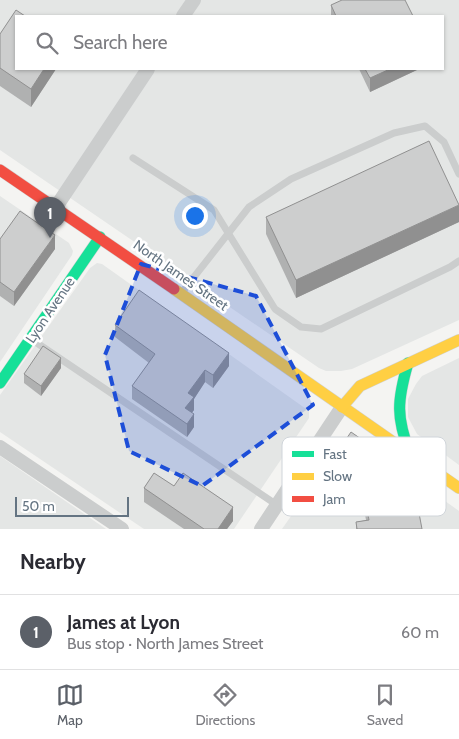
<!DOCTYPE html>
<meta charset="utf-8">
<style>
:root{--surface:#fff;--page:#f7f7f7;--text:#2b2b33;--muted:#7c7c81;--line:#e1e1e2;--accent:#5b6068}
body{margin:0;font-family:Cabin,sans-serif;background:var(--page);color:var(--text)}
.scale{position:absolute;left:15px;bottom:12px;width:114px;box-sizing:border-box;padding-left:5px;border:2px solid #647482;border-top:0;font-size:14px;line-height:18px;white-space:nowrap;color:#647482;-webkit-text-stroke:4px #fff;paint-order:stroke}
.you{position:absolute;left:194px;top:215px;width:18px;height:18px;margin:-12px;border:4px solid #fff;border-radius:50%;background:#1a73e8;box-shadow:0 0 0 8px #1a73e833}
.badge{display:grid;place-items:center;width:32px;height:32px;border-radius:50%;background:var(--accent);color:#fff;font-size:16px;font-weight:700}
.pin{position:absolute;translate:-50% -41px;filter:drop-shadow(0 1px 2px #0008)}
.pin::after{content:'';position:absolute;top:26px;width:18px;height:15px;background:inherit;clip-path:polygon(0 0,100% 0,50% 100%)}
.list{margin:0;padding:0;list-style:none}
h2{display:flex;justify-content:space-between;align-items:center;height:65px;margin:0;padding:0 20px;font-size:21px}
h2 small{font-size:16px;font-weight:400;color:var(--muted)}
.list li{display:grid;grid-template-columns:32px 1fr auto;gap:15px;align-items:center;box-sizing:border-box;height:75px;padding:0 20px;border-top:1px solid var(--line)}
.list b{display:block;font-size:19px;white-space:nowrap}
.list p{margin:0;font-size:16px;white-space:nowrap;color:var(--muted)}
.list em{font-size:16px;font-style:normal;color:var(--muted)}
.icon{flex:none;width:28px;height:28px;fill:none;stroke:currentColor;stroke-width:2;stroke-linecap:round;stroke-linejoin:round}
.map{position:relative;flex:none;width:459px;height:529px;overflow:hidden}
.search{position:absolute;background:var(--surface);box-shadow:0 1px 4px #0004;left:15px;right:15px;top:15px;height:55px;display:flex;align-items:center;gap:12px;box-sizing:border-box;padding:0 18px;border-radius:0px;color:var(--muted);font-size:19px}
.sheet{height:140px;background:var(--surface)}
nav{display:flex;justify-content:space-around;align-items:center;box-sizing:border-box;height:70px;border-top:1px solid var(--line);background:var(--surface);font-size:14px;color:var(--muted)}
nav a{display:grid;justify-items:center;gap:2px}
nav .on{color:var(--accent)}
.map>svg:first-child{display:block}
.built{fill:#e4e6e5;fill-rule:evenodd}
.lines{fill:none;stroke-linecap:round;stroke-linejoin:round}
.fast-casing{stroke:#d0d2d2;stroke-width:12}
.slow-casing{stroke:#d0d2d2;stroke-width:12}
.jam-casing{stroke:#d0d2d2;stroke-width:12}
.lane{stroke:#cbcdcd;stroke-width:7}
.street{stroke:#cbcdcd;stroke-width:14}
.fast{stroke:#16e098;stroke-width:11}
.slow{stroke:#ffcf43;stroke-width:11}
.jam{stroke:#f24e42;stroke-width:11}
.wall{fill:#b0b1b1}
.shaded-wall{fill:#909090}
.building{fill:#cdcece;stroke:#909090}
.marked{fill:#1d4ed8;fill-opacity:0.2;stroke:#1d4ed8;stroke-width:4;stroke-dasharray:10 6;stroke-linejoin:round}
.labels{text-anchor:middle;stroke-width:5;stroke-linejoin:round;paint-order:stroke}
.street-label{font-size:14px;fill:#647482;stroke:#fff}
.key{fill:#fff;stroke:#d0d5da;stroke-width:1}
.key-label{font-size:14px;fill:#647482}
</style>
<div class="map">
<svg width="459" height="529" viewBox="0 0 459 529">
<rect width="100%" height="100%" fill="#f4f4f2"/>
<g class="built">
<path d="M0 0H459V320L352 369 341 371H326L319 368 0 150ZM16 16H443V69H16Z"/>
<polygon points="0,196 69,243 73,251 72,255 0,362"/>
<polygon points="97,263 102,264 309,411 309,418 234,529 144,529 0,432 0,395 90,268"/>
<polygon points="459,358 459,465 417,434 408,417 408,399 416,384 422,376"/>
<polygon points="348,438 357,438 459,511 459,529 282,529 344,441"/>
<polygon points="0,456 106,529 0,529"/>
</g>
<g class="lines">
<g class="fast-casing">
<g id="fast">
<path d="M408 363C397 401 396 417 410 454"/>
<polyline points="0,383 100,237"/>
</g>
</g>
<g class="slow-casing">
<g id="slow">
<polyline points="174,289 459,488"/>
<polyline points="342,407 360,386 459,340"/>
</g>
</g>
<g class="jam-casing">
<polyline id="jam" points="0,170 174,289"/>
</g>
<g class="lane">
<polyline points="133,158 214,210 275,309 301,327 321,329 450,267 459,261"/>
<polyline points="183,291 249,207 291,179 394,133 425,126 444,142 459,174"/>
<polyline points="31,339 277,505"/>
</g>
<g class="street">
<polyline points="183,16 194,0"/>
<polyline points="56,207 148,69"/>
<polyline points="0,447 122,529"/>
<polyline points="261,529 342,407"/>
</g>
<use href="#fast" class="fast"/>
<use href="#slow" class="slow"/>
<use href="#jam" class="jam"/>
</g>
<g class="wall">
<polygon points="331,5 413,16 331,16"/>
<polygon points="0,34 56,69 31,107 0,86"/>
<polygon points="359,69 419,69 370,92"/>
<polygon points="266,217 459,222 296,298 266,234"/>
<polygon points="0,239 55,249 14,306 0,296"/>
<polygon points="115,325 229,366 213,388 205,382 194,399 194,410 192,413 194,427 187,437 132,399 132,386 149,363 115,337"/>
<polygon points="61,368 41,396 24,383 24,374"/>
<polygon points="327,467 380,469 370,483 422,529 356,529 356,522 366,520 364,509 327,483"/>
<polygon points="174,486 233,521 227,529 184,529 144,502 144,488"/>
</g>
<g class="shaded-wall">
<polygon points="44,69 56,69 31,107 31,89"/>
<polygon points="390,69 419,69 370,92 370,78"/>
<polygon points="459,205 459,222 296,298 296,280"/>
<polygon points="55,235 55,249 14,306 14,292"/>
<polygon points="229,353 229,366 213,388 213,375"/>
<polygon points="61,358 61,368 41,396 41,386"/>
<polygon points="205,370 205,382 194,399 194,410 185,421 185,408 188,393"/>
<polygon points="194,414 194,427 187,437 187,424"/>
<polygon points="380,452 380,469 363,492 356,486"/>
<polygon points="233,507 233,521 227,529 218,529"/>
</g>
<g class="building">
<polygon points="342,0 405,0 413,16 336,16 331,5"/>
<polygon points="16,10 25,16 16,16 16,69 44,69 31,89 0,68 0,34"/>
<polygon points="365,69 390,69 370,78"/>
<polygon points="429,141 459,205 296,280 266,217"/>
<polygon points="20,211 55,235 14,292 0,282 0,239"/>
<polygon points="139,290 229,353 213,375 205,370 188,393 194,397 185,408 194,414 187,424 132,386 155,354 115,325"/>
<polygon points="43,346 61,358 41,386 24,374"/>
<polygon points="351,432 380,452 356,486 412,476 422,529 357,529 356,522 369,520 364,493 327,467"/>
<polygon points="154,473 174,486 183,473 233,507 218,529 204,529 144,488"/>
</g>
<path class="marked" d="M141 264 256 296 313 405 202 486 129 451 105 355Z"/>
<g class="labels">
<g class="street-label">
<text transform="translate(181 275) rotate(35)" y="5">North James Street</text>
<text transform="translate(50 310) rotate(-56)" y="5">Lyon Avenue</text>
</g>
</g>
<rect x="282" y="437" width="164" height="79" rx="8" class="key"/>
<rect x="292" y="451" width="22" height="6" fill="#16e098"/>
<rect x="292" y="473" width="22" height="7" fill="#ffcf43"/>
<rect x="292" y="496" width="22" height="6" fill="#f24e42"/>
<g class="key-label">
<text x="323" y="459">Fast</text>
<text x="323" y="481">Slow</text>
<text x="323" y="504">Jam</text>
</g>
</svg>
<div class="scale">50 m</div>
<div class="you"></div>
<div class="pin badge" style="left:50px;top:238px">1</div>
<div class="search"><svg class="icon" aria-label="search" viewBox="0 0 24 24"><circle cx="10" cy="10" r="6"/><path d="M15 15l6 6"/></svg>Search here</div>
</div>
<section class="sheet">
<h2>Nearby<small></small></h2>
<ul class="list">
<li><span class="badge">1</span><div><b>James at Lyon</b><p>Bus stop · North James Street</p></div><em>60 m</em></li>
</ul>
</section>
<nav>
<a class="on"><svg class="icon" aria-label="map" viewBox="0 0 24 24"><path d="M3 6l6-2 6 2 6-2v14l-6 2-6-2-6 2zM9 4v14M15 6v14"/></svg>Map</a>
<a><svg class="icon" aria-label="directions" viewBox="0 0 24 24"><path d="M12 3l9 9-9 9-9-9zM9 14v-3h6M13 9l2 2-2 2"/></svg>Directions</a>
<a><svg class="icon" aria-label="saved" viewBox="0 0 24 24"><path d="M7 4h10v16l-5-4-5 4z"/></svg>Saved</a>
</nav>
